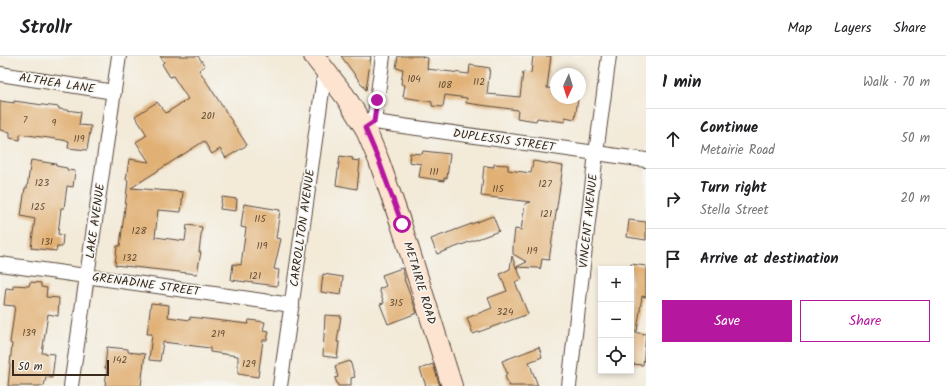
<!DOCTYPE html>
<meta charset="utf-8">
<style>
:root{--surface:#fff;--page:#f6f6f6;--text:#202124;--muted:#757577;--line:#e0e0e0;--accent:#b5179e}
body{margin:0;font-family:Kalam,sans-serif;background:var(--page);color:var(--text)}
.controls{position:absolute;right:12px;bottom:12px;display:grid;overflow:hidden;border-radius:0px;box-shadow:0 2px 6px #0003}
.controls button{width:36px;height:36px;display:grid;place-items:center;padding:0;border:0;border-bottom:1px solid var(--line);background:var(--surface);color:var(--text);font:20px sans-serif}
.compass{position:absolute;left:550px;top:12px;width:36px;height:36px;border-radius:50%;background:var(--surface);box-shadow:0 2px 6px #0003;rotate:184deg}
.scale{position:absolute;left:12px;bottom:10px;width:97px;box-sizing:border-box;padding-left:4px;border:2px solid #3b2a1e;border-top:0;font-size:11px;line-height:14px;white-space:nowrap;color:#3b2a1e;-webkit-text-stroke:3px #f6f6f2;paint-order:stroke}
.stop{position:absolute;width:12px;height:12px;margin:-9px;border:3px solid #b5179e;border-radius:50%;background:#fff}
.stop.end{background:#b5179e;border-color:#fff;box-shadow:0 1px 4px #0008}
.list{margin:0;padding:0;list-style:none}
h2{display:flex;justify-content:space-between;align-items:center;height:52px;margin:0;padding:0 16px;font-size:17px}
h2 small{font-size:13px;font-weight:400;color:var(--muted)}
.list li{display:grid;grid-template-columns:26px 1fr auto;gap:12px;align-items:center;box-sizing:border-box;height:60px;padding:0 16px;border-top:1px solid var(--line)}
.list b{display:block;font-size:15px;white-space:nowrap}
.list p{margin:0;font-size:13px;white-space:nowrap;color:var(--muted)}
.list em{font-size:13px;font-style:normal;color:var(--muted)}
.actions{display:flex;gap:8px;padding:12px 16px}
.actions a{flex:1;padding:9px 0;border:1px solid var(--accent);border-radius:0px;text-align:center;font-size:14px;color:var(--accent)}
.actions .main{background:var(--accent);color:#fff}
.icon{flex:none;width:22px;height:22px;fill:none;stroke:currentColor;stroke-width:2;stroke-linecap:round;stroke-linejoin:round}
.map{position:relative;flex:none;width:646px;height:330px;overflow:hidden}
header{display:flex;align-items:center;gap:24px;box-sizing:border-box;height:56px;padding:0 20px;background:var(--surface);border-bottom:1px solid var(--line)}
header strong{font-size:19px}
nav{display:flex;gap:22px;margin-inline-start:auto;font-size:14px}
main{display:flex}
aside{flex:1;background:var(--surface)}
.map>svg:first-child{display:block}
.building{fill:#e1b075}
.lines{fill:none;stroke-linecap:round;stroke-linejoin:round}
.minor-casing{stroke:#57473a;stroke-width:16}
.secondary-casing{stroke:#57473a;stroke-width:22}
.minor{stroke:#fff;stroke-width:14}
.secondary{stroke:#fde4d1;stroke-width:20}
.route{stroke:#b5179e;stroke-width:5}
.labels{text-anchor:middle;stroke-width:3;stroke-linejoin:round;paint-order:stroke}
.number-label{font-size:10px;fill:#644c34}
.street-label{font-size:12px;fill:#3b2a1e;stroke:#f6f6f2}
</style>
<header>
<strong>Strollr</strong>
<nav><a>Map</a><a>Layers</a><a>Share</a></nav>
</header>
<main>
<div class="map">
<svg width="646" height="330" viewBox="0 0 646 330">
<rect width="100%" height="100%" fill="#f6f6f2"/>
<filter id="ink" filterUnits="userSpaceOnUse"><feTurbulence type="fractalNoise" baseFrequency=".025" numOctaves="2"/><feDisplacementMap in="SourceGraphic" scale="8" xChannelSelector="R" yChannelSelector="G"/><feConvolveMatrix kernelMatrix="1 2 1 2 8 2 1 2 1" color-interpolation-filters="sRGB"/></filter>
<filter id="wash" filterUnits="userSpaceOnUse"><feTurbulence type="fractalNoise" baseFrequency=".012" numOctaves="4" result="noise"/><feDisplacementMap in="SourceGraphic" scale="16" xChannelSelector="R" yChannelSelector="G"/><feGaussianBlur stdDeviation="0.9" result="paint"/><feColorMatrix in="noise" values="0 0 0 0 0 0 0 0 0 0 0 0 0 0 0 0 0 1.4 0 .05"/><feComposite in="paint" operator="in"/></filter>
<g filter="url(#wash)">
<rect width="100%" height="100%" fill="#f3ead8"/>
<g id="blocks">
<g class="building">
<polygon points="160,0 198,0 205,10 199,14 247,89 226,102 220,93 212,98 204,85 131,132 183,136 181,156 158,154 155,181 185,185 187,169 202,171 199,196 201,196 197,218 115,209 117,190 120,190 125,151 128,124 126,124 129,103 149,106 136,86 147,79 135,60 157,46 166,57 188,43 173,20 170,21 162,8 164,6"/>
<polygon points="341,0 371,0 366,34"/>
<polygon points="398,0 423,0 422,1 428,2 427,13 469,18 470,9 490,12 487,38 520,41 523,16 531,17 533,0 551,0 547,32 556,33 556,42 578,42 575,63 565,61 565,66 537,62 536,65 517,62 518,54 466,47 467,42 445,39 443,51 432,50 432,46 403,41 405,29 401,28 403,13 396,12"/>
<polygon points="0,45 14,47 14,45 43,49 59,51 59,53 81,56 79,69 91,70 87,94 68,92 69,85 49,82 20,78 20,84 10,82 10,76 0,74"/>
<polygon points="423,95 450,98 447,122 444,122 444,125 419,121 421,108 409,106 410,97 422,98"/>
<polygon points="340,100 353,102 352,104 360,105 357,133 336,129"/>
<polygon points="31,104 56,108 56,110 67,112 67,114 75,115 73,131 67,130 64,152 61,152 58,178 63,179 62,191 57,191 56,195 31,192 35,163 21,160 25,132 27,132"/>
<polygon points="533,105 563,110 549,204 542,203 540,214 538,212 516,211 522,223 515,226 528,258 473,278 467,262 492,252 488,242 507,235 500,218 510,213 512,200 516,211 527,206 513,198 513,190 515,173 521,174 525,148 531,146 481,140 484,110 494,111 494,108 508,109 508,114 531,117"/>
<polygon points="222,141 237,143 236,155 220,153"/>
<polygon points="244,148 280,154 276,182 281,183 274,213 279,214 277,230 231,224 233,208 241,209 246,172 241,171"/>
<polygon points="493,160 499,175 437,198 431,183"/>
<polygon points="629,164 646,166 646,184 627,181"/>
<polygon points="631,208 646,210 646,241 642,240 637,275 631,275"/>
<polygon points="402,212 405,222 404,223 417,257 388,268 380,248 384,247 379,233 386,230 382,219"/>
<polygon points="323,218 343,221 341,239 321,236"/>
<polygon points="30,226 41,227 41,231 47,232 46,241 59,242 58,260 48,258 42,297 55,298 52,322 46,321 44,330 8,330 12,288 10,287 15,250 4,249 6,232 13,233 13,229 29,230"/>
<polygon points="151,247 169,249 168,261 190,264 190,261 248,268 249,264 265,266 263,274 269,275 267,284 263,284 258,321 238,318 238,300 210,296 210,292 163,286 160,305 149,304 152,278 147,278"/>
<polygon points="325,259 341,260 337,286 339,286 337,302 323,300"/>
<polygon points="631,276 646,278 643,309 631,308"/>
<polygon points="107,291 128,293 128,296 145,298 141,330 105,330 107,312 105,312"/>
<polygon points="539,291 542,301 529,306 538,330 509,330 505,320 507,317 502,305"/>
<polygon points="350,305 355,321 351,322 351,330 338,330 335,322 338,321 335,310"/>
<polygon points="433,308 440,330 426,330 420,313"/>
</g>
</g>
</g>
<g filter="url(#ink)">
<use href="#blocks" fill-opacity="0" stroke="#57473a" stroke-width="1"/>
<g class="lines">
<g class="minor-casing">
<g id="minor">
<polyline points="0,18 114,36"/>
<polyline points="374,66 383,0"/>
<polyline points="365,72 374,66 646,104"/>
<polyline points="0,208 292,249"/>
<polyline points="71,330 119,0"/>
<polyline points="280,330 325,14"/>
<polyline points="569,330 596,97 609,0"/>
</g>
</g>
<g class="secondary-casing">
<polyline id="secondary" points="314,0 345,40 365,72 379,105 401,168 452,330"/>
</g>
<use href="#minor" class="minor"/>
<use href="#secondary" class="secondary"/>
</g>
</g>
<g class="lines" filter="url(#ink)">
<polyline class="route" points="377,44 374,66 365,72 379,105 402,168"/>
</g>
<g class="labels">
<g class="number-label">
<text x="414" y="26">104</text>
<text x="479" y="29">112</text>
<text x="445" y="32">108</text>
<text x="208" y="63">201</text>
<text x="25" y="67">7</text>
<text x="54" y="70">9</text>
<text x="79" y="86">119</text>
<text x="434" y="119">111</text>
<text x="42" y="130">123</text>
<text x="545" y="131">127</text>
<text x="498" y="136">115</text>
<text x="38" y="154">125</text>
<text x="546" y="161">121</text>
<text x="260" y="166">115</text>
<text x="139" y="178">128</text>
<text x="47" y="189">131</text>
<text x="262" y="193">119</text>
<text x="532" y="198">119</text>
<text x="130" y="205">132</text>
<text x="255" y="223">121</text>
<text x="396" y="250">315</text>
<text x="505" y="259">324</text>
<text x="29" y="280">139</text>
<text x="218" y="281">219</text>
<text x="120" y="307">142</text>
<text x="249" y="311">129</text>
</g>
<g class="street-label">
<text transform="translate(57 27) rotate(9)" y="4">ALTHEA LANE</text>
<text transform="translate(504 84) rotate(8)" y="4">DUPLESSIS STREET</text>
<text transform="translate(95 165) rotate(-82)" y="4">LAKE AVENUE</text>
<text transform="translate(588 165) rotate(-84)" y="4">VINCENT AVENUE</text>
<text transform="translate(302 172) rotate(-82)" y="4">CARROLLTON AVENUE</text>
<text transform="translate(420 227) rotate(73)" y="4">METAIRIE ROAD</text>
<text transform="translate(146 228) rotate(8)" y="4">GRENADINE STREET</text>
</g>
</g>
</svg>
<div class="controls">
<button>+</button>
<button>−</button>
<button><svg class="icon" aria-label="locate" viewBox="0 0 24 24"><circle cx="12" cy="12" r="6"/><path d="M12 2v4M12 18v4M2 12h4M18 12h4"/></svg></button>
</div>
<svg class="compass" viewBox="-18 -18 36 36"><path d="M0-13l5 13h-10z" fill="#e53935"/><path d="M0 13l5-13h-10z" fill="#757577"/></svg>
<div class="scale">50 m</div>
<div class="stop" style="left:402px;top:168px"></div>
<div class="stop end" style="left:377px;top:44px"></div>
</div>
<aside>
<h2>1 min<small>Walk · 70 m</small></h2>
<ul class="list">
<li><svg class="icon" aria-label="ahead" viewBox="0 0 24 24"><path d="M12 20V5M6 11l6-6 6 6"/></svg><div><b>Continue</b><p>Metairie Road</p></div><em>50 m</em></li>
<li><svg class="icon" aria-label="right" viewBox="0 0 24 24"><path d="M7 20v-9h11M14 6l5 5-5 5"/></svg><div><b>Turn right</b><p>Stella Street</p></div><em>20 m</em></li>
<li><svg class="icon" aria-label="arrive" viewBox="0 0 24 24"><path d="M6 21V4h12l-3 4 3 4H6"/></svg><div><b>Arrive at destination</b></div></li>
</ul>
<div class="actions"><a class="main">Save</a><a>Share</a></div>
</aside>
</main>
